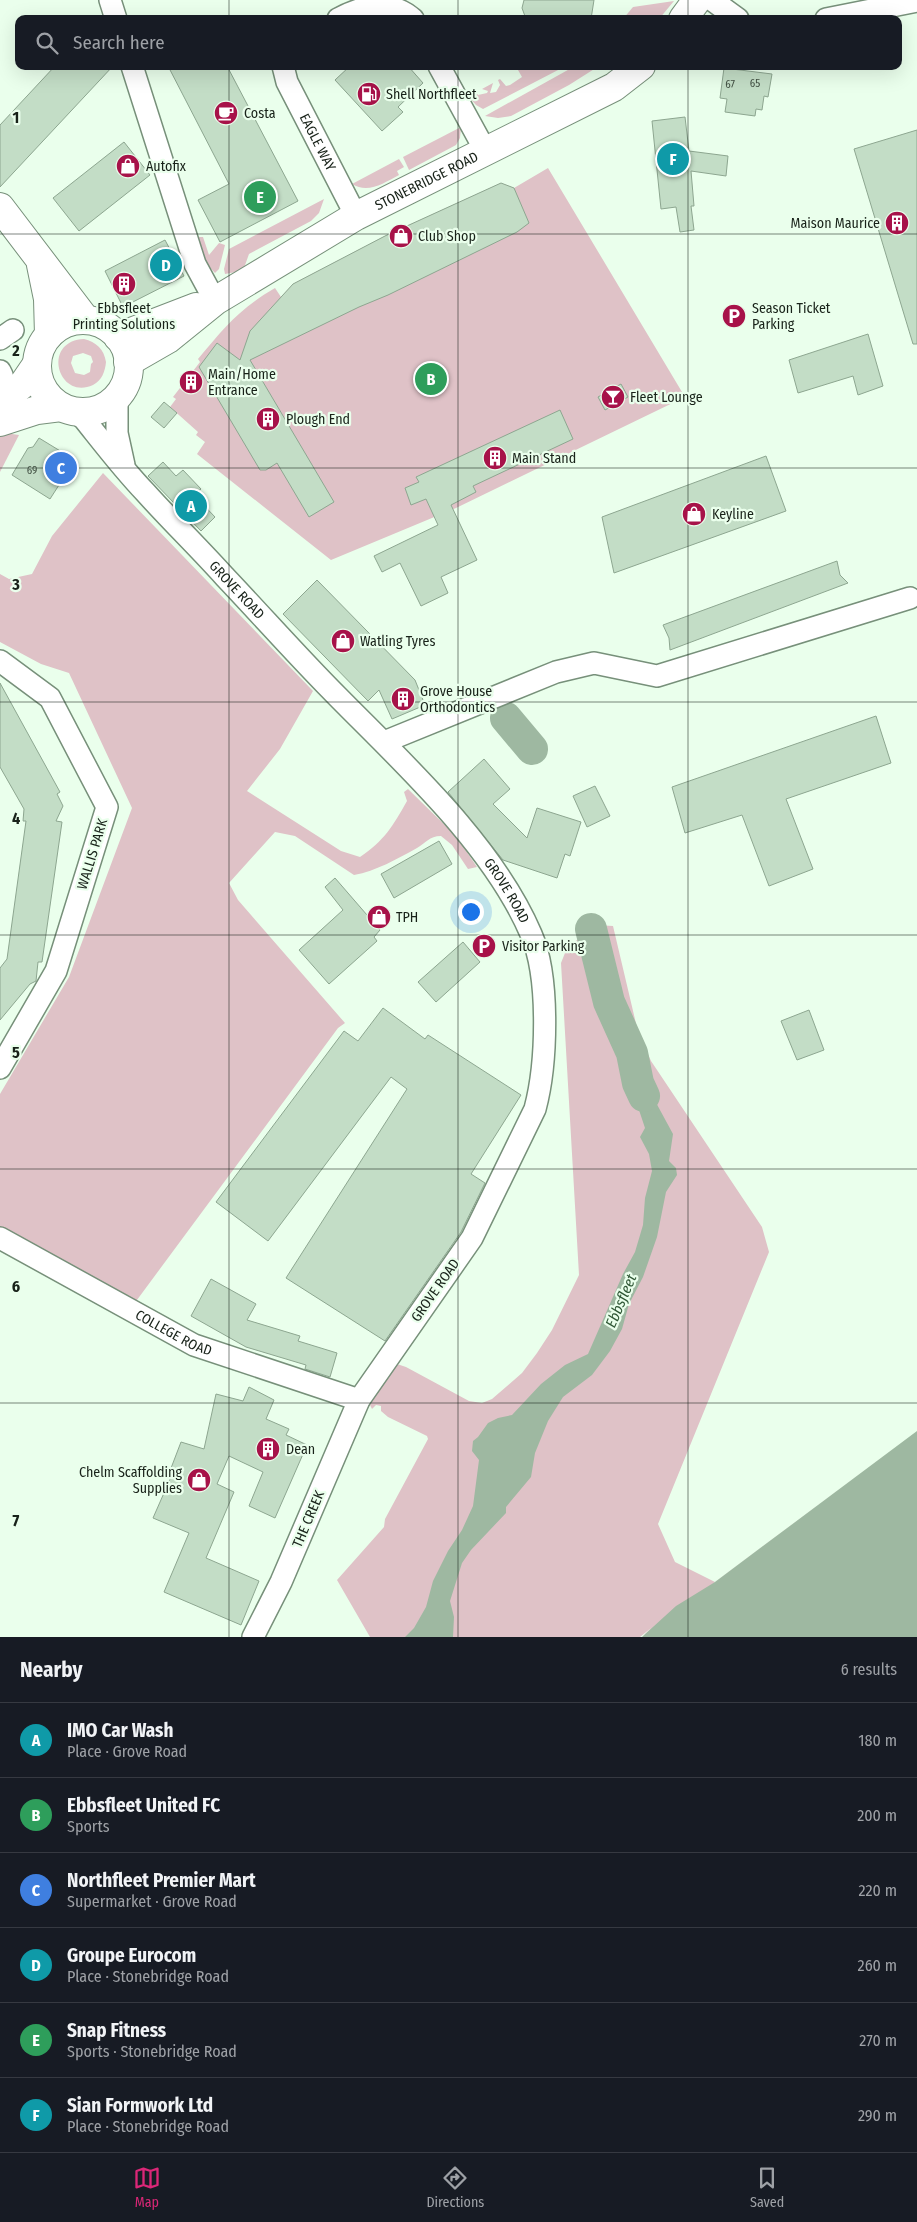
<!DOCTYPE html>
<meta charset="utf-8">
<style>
:root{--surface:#171b24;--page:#242831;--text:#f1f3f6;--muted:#9ea1a6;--line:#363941;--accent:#db2777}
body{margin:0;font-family:"Fira Sans Condensed",sans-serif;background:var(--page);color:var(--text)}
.you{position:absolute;left:470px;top:911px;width:18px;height:18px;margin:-12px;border:4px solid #fff;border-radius:50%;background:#1a73e8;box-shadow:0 0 0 8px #1a73e833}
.badge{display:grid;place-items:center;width:32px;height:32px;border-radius:50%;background:var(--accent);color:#fff;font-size:16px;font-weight:700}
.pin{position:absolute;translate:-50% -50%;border:2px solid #fff;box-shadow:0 1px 5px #0006}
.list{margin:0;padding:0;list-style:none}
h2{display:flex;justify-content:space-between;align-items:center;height:65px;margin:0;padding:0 20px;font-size:21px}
h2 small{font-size:16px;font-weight:400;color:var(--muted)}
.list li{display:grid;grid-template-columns:32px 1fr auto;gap:15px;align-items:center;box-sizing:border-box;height:75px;padding:0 20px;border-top:1px solid var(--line)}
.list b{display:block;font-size:19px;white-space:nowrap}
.list p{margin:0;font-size:16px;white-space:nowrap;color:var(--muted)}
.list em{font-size:16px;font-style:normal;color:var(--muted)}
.icon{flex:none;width:28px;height:28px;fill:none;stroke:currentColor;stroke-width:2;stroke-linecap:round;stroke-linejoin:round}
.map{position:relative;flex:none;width:917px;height:1637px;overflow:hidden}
.search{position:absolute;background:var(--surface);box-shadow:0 5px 20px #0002;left:15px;right:15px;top:15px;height:55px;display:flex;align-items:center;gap:12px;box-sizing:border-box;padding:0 18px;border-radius:10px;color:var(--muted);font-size:19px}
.sheet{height:515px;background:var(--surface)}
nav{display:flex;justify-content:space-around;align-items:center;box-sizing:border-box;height:70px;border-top:1px solid var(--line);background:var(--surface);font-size:14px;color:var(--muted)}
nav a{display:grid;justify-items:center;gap:2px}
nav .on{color:var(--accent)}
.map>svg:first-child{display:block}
.green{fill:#dfc2c7;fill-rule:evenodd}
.water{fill:#9eb8a1}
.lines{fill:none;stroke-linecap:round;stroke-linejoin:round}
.river{stroke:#9eb8a1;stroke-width:32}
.building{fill:#c3ddc6;stroke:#8da690}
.street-casing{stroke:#77907a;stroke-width:24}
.secondary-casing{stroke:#77907a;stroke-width:30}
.primary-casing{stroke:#77907a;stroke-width:30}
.street{stroke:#fff;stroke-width:21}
.secondary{stroke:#fff;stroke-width:28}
.primary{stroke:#fff;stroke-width:28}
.grid{fill:none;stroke:#182219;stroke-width:1;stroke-opacity:0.55}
.labels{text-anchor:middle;stroke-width:4.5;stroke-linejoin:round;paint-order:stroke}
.number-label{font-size:11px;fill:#435144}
.poi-label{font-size:14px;fill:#182219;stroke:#eaffec;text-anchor:start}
.street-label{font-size:14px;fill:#182219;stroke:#eaffec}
.water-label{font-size:15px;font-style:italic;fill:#2f5735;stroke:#eaffec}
.grid-label{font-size:16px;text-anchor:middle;font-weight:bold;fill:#182219;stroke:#eaffec;stroke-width:4.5;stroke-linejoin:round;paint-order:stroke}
</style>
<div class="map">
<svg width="917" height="1637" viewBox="0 0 917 1637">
<rect width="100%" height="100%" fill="#eaffec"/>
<g class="green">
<polygon points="674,1 659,19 623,19 633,7"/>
<polygon points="525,66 538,69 547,66 558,66 560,69 483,109 476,105 468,96 476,92 478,95 487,93 488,91 482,89 493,83 490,93 496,92 500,85 498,80 500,79 506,86 510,85 522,77 518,70"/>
<polygon points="575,66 599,66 569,85 511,116 498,118 485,116"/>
<polygon points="461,127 460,138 456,145 409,170 403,157"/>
<path d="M399 159 404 167 397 171 399 175C384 183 368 194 352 184Z"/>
<path d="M548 168 685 397 456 508 331 560 197 454 205 442 196 435 198 432 170 407 176 399 173 397 200 362 198 359C224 328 239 309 275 288L281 297 293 284 385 236 501 183 514 188Z"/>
<polygon points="324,199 319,213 311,221 249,254 244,268 236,272 225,274 224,269 229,249"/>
<polygon points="196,237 203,237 209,255 219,243 225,245 219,269 215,273 206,263"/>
<path d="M84 339C96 342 104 349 106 362 105 372 102 380 93 385 58 401 41 341 84 339ZM83 353 91 356 93 362 91 364 90 372 84 375 75 373 71 363 73 356Z"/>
<polygon points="5,433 19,435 0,472 0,435"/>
<path d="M103 473 313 691 280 749 247 791 341 851 360 857C384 841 393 826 407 801L404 792 408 789 456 836 477 867 468 869 452 845 441 836C429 836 426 843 417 848 397 859 376 871 354 875L295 836 275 832 229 883 238 900 345 1023 338 1028 134 1304 0 1229V1094L69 977 132 808 69 673 41 664 0 642V574L9 579 32 574 52 536Z"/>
<polygon points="596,925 613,926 638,1032 651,1061 762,1227 769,1252 658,1524 675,1562 715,1582 917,1431 642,1637 651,1628 640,1637 370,1637 337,1580 384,1527 385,1519 428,1439 427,1436 388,1417 381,1411 381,1406 376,1405 372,1409 370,1405 375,1392 397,1364 406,1367 469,1401 482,1403 492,1399 522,1373 537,1353 552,1330 579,1275 561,963 567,948"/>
</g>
<g class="water">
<polygon points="632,1053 639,1057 641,1075 673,1134 669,1161 676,1168 677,1175 666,1192 657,1237 643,1277 629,1304 622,1329 610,1351 592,1375 563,1397 548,1421 535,1453 531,1477 506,1507 506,1513 471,1550 462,1563 450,1601 454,1617 453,1637 405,1637 414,1628 426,1607 433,1581 448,1551 462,1530 473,1506 479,1460 472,1451 473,1441 478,1437 488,1423 498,1418 512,1415 541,1384 565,1365 588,1354 623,1274 635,1252 643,1225 645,1198 652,1171 649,1154 640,1137 645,1128 639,1110 627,1096 623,1082 621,1055"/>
<polygon points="917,1431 917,1637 642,1637 676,1606 715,1582"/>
</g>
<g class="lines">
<g class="river">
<polyline points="506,718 532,749"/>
<polyline points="591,929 609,1002 632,1053 638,1083 644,1096"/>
</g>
</g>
<g class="building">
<polygon points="524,0 594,0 591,19 526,19 522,8"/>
<polygon points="55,66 113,66 0,187 0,125"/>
<polygon points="168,66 227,66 298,201 220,242 198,200 229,184"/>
<polygon points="350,66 408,66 423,83 398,107 403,112 382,131 335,80"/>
<polygon points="724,68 772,74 768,97 764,96 762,110 756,109 755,116 725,112 727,99 720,98"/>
<polygon points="685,117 689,151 728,156 726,176 691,171 694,206 691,206 694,230 680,232 676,207 661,209 652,121"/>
<polygon points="917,130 917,344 913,344 854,149"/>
<polygon points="124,142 150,175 79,231 53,198"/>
<polygon points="501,183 514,188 529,223 517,232 388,295 359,307 250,360 334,502 309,517 277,463 266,470 260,470 199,367 217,343 240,360 250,331 293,284 385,236"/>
<polygon points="165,240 184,276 123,307 105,271"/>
<polygon points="868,334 883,386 858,395 853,376 798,393 789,360"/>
<polygon points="621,384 628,397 605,410 598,397"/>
<polygon points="164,402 177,413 164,428 151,417"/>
<polygon points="560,410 573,439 473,486 476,492 451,505 477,560 441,577 448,593 421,606 400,563 382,572 374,556 438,525 426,499 411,505 405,488 419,482 416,477"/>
<polygon points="39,438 75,460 50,499 12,475 28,448 33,447"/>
<polygon points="766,456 786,511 614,573 602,517"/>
<polygon points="163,462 176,476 183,470 201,489 194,495 215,517 201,531 148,476"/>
<polygon points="837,561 840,575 848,583 670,650 669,638 663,625"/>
<polygon points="317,580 415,680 425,705 392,719 379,690 368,701 283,614"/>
<polygon points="0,683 60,792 57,794 63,806 56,821 62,822 42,962 38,962 36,981 30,984 0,1020 0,968 7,959 26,821 23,821 24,809 0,767"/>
<polygon points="876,716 891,763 786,799 813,869 769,886 742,815 685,833 672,787"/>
<polygon points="484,759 510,789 493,804 527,838 537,808 581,822 570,856 565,854 557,878 503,860 448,792"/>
<polygon points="595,786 610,816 587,827 573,796"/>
<polygon points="439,841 452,864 394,898 381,874"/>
<polygon points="335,878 380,930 374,937 377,941 329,984 299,950 343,910 325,887"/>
<polygon points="463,942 480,962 436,1002 418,982"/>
<polygon points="383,1008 425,1039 428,1035 521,1095 471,1174 485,1183 461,1232 385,1341 286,1278 407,1089 391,1077 268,1241 216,1202 344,1031 358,1041"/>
<polygon points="809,1010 824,1050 797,1060 781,1021"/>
<polygon points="211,1279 256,1304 247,1320 300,1336 298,1341 337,1353 330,1377 305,1369 306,1365 246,1347 191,1316"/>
<polygon points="249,1387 274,1400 266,1419 289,1429 286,1435 307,1445 275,1518 249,1506 263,1472 229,1456 217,1484 234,1492 206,1558 259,1581 241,1625 164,1592 189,1533 153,1518 171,1477 168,1476 181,1442 204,1449 216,1394 243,1401"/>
</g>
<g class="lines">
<g class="street-casing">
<g id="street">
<polyline points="110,0 116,19"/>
<polyline points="712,0 738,19"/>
<path d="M338 19C363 5 392 0 413 19"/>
<polyline points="826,19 917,1"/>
<polyline points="132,66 195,264 215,301"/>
<path id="s1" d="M283 66 287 82 356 216"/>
<polyline points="439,66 486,152"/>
<polyline points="0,339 13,330"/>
<polyline points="0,371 2,375"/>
<polyline points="117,396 117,433 124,465"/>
<path id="s2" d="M76 412 84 419C104 444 123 469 145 492 171 521 199 548 225 577 263 617 299 658 338 697 405 765 493 845 531 934 550 977 547 1064 535 1109L472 1238 359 1400 281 1582 253 1637"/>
<polyline points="0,661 50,698 107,807 56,971 0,1068"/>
<polyline points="384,742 556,672 594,663 657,676 910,598"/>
<path id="s3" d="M0 1238 194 1345 359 1400"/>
</g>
</g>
<g class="secondary-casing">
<g id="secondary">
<polyline points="0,403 24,383 37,364"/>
<polyline points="0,422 37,410 61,407"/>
</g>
</g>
<g class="primary-casing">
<g id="primary">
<polyline points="683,19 697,0"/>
<polyline points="0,207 86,320"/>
<polyline points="41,265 48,299 49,335"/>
<circle cx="83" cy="366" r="46"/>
<polyline points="118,337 196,307"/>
<path id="s4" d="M128 362 168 339 215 301 356 216 614 87 641 66"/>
</g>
</g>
<use href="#street" class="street"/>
<use href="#secondary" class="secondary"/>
<use href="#primary" class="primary"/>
</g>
<path class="grid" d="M229 0V19M458 0V19M688 0V19M229 66V1637M458 66V1637M688 66V1637M0 234H917M0 468H917M0 702H917M0 935H917M0 1169H917M0 1403H917"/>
<defs>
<g id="fuel-disc" transform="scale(1.25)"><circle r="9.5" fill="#a71249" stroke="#eaffec"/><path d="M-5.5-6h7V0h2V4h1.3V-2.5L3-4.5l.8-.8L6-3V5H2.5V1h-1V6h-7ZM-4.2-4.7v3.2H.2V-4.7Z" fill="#fff"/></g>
<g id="cafe-disc" transform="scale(1.25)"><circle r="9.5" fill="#a71249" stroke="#eaffec"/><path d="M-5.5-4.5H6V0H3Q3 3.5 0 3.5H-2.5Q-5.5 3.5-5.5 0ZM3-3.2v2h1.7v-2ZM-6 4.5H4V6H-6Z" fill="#fff"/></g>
<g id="shop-disc" transform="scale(1.25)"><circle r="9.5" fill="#a71249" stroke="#eaffec"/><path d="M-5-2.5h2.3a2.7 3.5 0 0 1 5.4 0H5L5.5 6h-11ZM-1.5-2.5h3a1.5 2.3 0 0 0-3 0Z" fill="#fff"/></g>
<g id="building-disc" transform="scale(1.25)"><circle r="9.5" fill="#a71249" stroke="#eaffec"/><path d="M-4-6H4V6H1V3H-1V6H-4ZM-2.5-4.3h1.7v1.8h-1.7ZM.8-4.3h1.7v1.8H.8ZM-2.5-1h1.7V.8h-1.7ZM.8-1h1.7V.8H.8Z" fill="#fff"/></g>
<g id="parking-disc" transform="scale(1.25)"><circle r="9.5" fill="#a71249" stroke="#eaffec"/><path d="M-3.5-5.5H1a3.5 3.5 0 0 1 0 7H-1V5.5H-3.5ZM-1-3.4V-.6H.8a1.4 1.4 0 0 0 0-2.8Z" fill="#fff"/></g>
<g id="bar-disc" transform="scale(1.25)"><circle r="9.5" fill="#a71249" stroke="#eaffec"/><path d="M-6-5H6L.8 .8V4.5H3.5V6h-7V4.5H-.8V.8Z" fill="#fff"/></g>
</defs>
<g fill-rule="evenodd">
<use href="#fuel-disc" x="369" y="94"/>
<use href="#cafe-disc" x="226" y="113"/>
<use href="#shop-disc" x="128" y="166"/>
<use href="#building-disc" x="897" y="223"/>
<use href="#shop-disc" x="401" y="236"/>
<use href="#building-disc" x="124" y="284"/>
<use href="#parking-disc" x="734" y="316"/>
<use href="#building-disc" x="191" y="382"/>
<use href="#bar-disc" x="613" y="397"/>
<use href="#building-disc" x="268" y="419"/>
<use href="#building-disc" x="495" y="458"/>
<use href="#shop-disc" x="694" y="514"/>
<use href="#shop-disc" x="343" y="641"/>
<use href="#building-disc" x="403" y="699"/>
<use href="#shop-disc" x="379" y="917"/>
<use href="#parking-disc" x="484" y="946"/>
<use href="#building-disc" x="268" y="1449"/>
<use href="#shop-disc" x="199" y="1480"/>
</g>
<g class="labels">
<g class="number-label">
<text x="755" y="87">65</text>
<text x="730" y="88">67</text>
<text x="32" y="474">69</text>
</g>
<g class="poi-label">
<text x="386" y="99">Shell Northfleet</text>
<text x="244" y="118">Costa</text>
<text x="146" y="171">Autofix</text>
<text x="880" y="228" text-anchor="end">Maison Maurice</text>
<text x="418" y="241">Club Shop</text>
<text x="124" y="313" text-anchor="middle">Ebbsfleet<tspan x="124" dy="16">Printing Solutions</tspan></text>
<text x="752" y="313">Season Ticket<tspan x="752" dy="16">Parking</tspan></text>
<text x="208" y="379">Main/Home<tspan x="208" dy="16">Entrance</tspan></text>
<text x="630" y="402">Fleet Lounge</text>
<text x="286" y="424">Plough End</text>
<text x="512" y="463">Main Stand</text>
<text x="712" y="519">Keyline</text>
<text x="360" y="646">Watling Tyres</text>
<text x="420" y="696">Grove House<tspan x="420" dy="16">Orthodontics</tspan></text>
<text x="396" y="922">TPH</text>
<text x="502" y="951">Visitor Parking</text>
<text x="286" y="1454">Dean</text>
<text x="182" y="1477" text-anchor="end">Chelm Scaffolding<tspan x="182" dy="16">Supplies</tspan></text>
</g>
<g class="street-label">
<text dy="5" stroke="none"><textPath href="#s1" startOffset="84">EAGLE WAY</textPath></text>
<text dy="5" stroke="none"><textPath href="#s4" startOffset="350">STONEBRIDGE ROAD</textPath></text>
<text dy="5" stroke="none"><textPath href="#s2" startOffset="240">GROVE ROAD</textPath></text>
<text transform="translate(92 854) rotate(-73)" y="5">WALLIS PARK</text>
<text dy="5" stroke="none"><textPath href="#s2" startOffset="645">GROVE ROAD</textPath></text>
<text transform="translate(435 1290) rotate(-55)" y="5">GROVE ROAD</text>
<text dy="5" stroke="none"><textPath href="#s3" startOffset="198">COLLEGE ROAD</textPath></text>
<text transform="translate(308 1519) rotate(-67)" y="5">THE CREEK</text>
</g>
<g class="water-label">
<text transform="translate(621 1301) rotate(-67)" y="5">Ebbsfleet</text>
</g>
</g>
<g class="grid-label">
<text x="16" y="123">1</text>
<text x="16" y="356">2</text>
<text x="16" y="590">3</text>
<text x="16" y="824">4</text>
<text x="16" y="1058">5</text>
<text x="16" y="1292">6</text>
<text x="16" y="1526">7</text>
</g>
</svg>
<div class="you"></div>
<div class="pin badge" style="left:191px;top:506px;background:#0f9aa8">A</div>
<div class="pin badge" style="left:431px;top:379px;background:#2e9e5b">B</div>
<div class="pin badge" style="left:61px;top:468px;background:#3f7fe0">C</div>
<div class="pin badge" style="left:166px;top:265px;background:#0f9aa8">D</div>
<div class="pin badge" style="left:260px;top:197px;background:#2e9e5b">E</div>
<div class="pin badge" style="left:673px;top:159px;background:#0f9aa8">F</div>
<div class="search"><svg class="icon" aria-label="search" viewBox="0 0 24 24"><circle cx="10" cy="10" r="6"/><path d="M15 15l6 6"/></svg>Search here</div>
</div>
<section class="sheet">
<h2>Nearby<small>6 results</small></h2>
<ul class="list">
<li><span class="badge" style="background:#0f9aa8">A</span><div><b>IMO Car Wash</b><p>Place · Grove Road</p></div><em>180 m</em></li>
<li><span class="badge" style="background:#2e9e5b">B</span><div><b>Ebbsfleet United FC</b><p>Sports</p></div><em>200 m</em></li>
<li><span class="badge" style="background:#3f7fe0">C</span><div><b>Northfleet Premier Mart</b><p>Supermarket · Grove Road</p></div><em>220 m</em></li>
<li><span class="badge" style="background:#0f9aa8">D</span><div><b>Groupe Eurocom</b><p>Place · Stonebridge Road</p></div><em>260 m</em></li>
<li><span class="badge" style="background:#2e9e5b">E</span><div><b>Snap Fitness</b><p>Sports · Stonebridge Road</p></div><em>270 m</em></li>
<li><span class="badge" style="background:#0f9aa8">F</span><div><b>Sian Formwork Ltd</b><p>Place · Stonebridge Road</p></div><em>290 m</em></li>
</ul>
</section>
<nav>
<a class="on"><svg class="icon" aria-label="map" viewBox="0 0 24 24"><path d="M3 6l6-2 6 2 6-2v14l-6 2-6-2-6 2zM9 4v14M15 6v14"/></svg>Map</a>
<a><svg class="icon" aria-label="directions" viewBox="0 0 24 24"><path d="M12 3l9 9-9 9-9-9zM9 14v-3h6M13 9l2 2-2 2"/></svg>Directions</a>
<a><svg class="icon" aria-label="saved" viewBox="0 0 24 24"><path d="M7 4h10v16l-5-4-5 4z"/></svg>Saved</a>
</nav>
